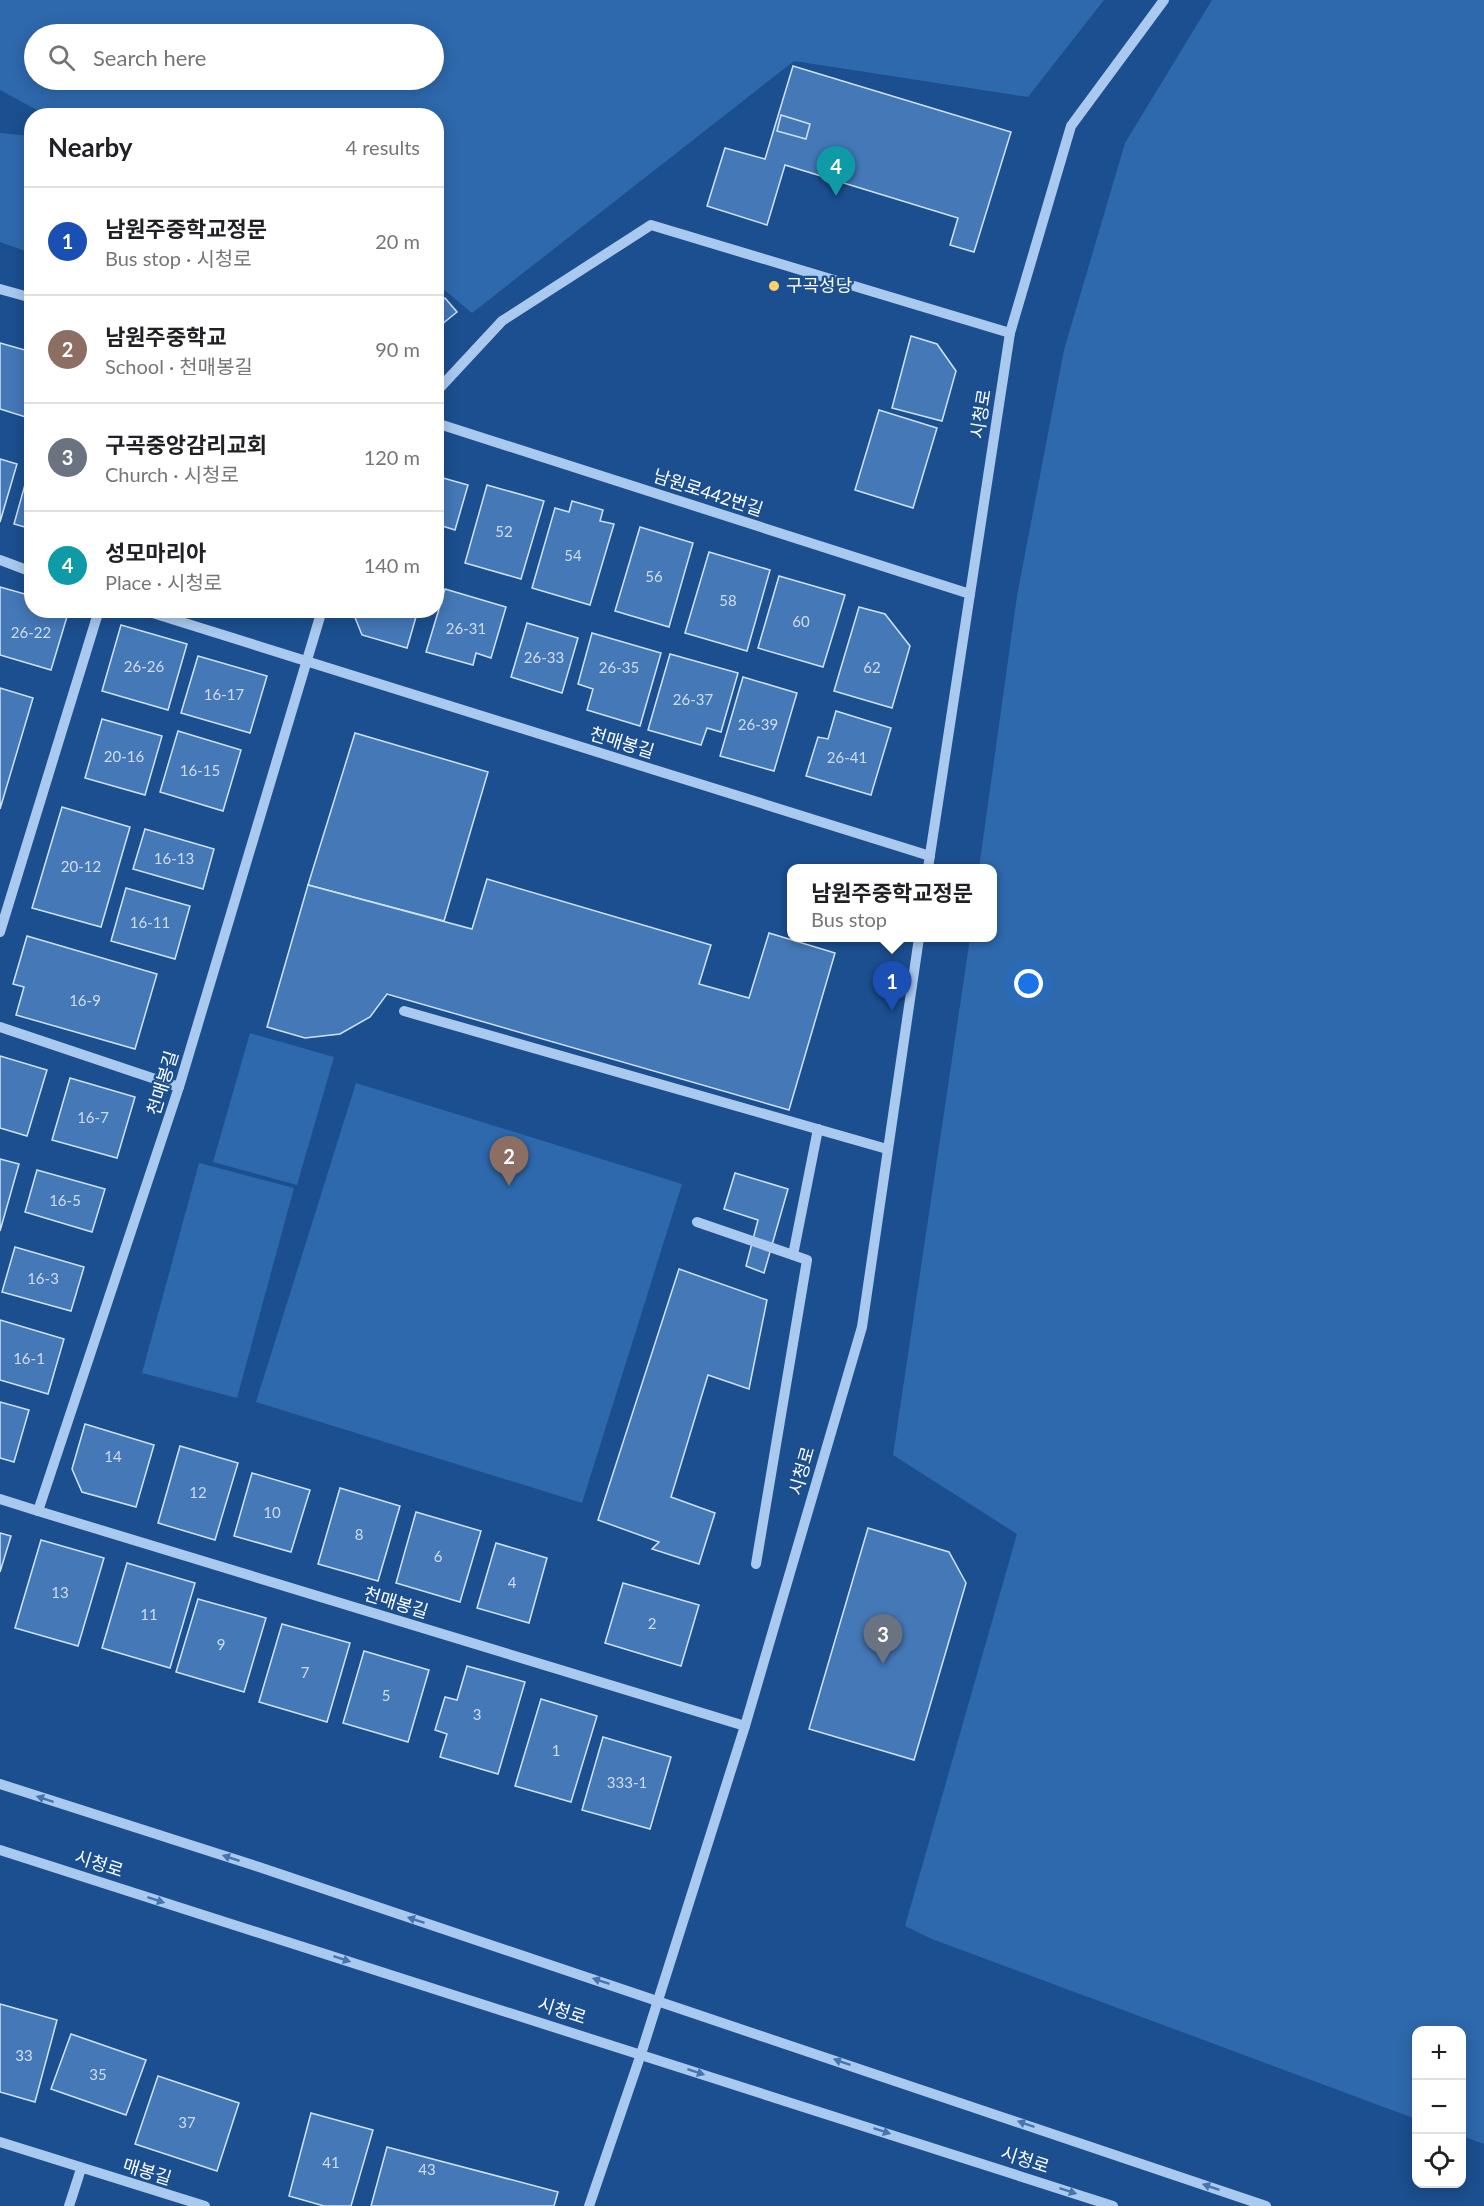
<!DOCTYPE html>
<meta charset="utf-8">
<style>
:root{--surface:#fff;--page:#f2f2f2;--text:#202124;--muted:#757577;--line:#e0e0e0;--accent:#7c3aed}
body{margin:0;font-family:Lato,"Noto Sans KR",sans-serif;background:var(--page);color:var(--text)}
.controls{position:absolute;right:18px;bottom:18px;display:grid;overflow:hidden;border-radius:12px;box-shadow:0 3px 15px #0003}
.controls button{width:54px;height:54px;display:grid;place-items:center;padding:0;border:0;border-bottom:2px solid var(--line);background:var(--surface);color:var(--text);font:30px sans-serif}
.you{position:absolute;left:1029px;top:984px;width:21px;height:21px;margin:-15px;border:4px solid #fff;border-radius:50%;background:#1a73e8;box-shadow:0 0 0 9px #1a73e833}
.badge{display:grid;place-items:center;width:39px;height:39px;border-radius:50%;background:var(--accent);color:#fff;font-size:20px;font-weight:700}
.pin{position:absolute;translate:-50% -50px;filter:drop-shadow(0 2px 3px #0008)}
.pin::after{content:'';position:absolute;top:32px;width:21px;height:18px;background:inherit;clip-path:polygon(0 0,100% 0,50% 100%)}
.popup{position:absolute;left:787px;top:864px;width:210px;height:78px;box-sizing:border-box;display:grid;place-content:center;border-radius:12px;background:var(--surface);filter:drop-shadow(0 2px 4px #0005);font-size:20px;white-space:nowrap;color:var(--muted)}
.popup b{font-size:22px;color:var(--text)}
.popup::after{content:'';position:absolute;left:50%;top:100%;margin-left:-12px;border:12px solid transparent;border-top-color:var(--surface)}
.list{margin:0;padding:0;list-style:none}
h2{display:flex;justify-content:space-between;align-items:center;height:78px;margin:0;padding:0 24px;font-size:26px}
h2 small{font-size:20px;font-weight:400;color:var(--muted)}
.list li{display:grid;grid-template-columns:39px 1fr auto;gap:18px;align-items:center;box-sizing:border-box;height:108px;padding:0 24px;border-top:2px solid var(--line)}
.list b{display:block;font-size:22px;white-space:nowrap}
.list p{margin:0;font-size:20px;white-space:nowrap;color:var(--muted)}
.list em{font-size:20px;font-style:normal;color:var(--muted)}
.icon{flex:none;width:33px;height:33px;fill:none;stroke:currentColor;stroke-width:2;stroke-linecap:round;stroke-linejoin:round}
.map{position:relative;flex:none;width:1484px;height:2206px;overflow:hidden}
.search{position:absolute;background:var(--surface);box-shadow:0 3px 15px #0003;left:24px;top:24px;width:420px;height:66px;display:flex;align-items:center;gap:15px;box-sizing:border-box;padding:0 21px;border-radius:33px;color:var(--muted);font-size:22px}
.panel{position:absolute;background:var(--surface);box-shadow:0 3px 15px #0003;left:24px;top:108px;width:420px;height:510px;border-radius:24px}
.map>svg:first-child{display:block}
.green{fill:#2e69ad;fill-rule:evenodd}
.building{fill:#4478b7;stroke:#cfe3fa;stroke-width:1.5}
.lines{fill:none;stroke-linecap:round;stroke-linejoin:round}
.minor{stroke:#a9c9ee;stroke-width:10}
.oneway{fill:#4674ac}
.poi-dot{fill:#ffd166;stroke:#1b4f8f;stroke-width:2}
.labels{text-anchor:middle;stroke-width:4.5;stroke-linejoin:round;paint-order:stroke}
.number-label{font-size:15px;fill:#d0dded}
.poi-label{font-size:18px;fill:#fff;stroke:#1b4f8f;text-anchor:start}
.street-label{font-size:18px;fill:#fff;stroke:#1b4f8f}
</style>
<div class="map">
<svg width="1484" height="2206" viewBox="0 0 1484 2206">
<rect width="100%" height="100%" fill="#1b4f8f"/>
<g class="green">
<path d="M0 0H1104L1028 97 794 61 472 313 437 284 436 116 46 115 0 90ZM34 34H434V80H34Z"/>
<polygon points="1212,0 1484,0 1484,2144 1462,2136 1462,2030 1416,2030 1416,2119 932,1939 905,1926 1017,1534 893,1455 970,938 992,938 992,868 979,868 1017,596 1064,350 1125,143"/>
<polygon points="0,133 31,136 31,253 0,242"/>
<polygon points="250,1033 334,1057 297,1185 213,1162"/>
<polygon points="356,1083 682,1184 582,1503 256,1402"/>
<polygon points="199,1163 294,1188 237,1398 142,1373"/>
</g>
<g class="building">
<polygon points="793,66 1011,132 974,252 950,245 958,218 785,165 767,225 707,206 725,148 765,159"/>
<polygon points="781,115 810,124 806,139 777,131"/>
<polygon points="445,298 457,312 436,329 436,305"/>
<polygon points="911,336 937,344 956,371 942,421 892,408"/>
<polygon points="0,343 32,352 32,419 0,409"/>
<polygon points="879,410 937,428 913,508 855,490"/>
<polygon points="0,459 17,464 0,522"/>
<polygon points="436,476 468,485 455,530 436,524"/>
<polygon points="26,481 32,482 32,529 14,524"/>
<polygon points="487,485 544,501 521,579 465,563"/>
<polygon points="572,501 603,510 600,521 614,524 590,605 532,588 555,508 569,512"/>
<polygon points="640,527 693,543 669,627 615,611"/>
<polygon points="709,552 770,570 747,651 685,633"/>
<polygon points="779,576 845,595 823,667 758,648"/>
<polygon points="0,587 32,596 32,610 69,610 51,670 0,655"/>
<polygon points="445,589 506,607 491,658 476,653 473,665 426,652"/>
<polygon points="859,607 885,614 910,646 892,708 834,691"/>
<polygon points="352,610 418,610 407,648 362,635"/>
<polygon points="527,623 578,638 562,693 511,677"/>
<polygon points="121,625 187,644 168,710 102,691"/>
<polygon points="592,633 661,653 640,726 587,710 593,689 578,684"/>
<polygon points="670,654 738,673 721,732 707,728 701,745 648,730"/>
<polygon points="198,656 267,676 250,733 181,713"/>
<polygon points="743,677 797,693 774,771 720,756"/>
<polygon points="0,688 33,698 0,809"/>
<polygon points="836,711 891,728 871,795 806,776 818,737 828,739"/>
<polygon points="102,719 162,736 145,795 85,778"/>
<polygon points="178,731 241,750 223,811 160,792"/>
<polygon points="355,733 488,772 444,921 308,885"/>
<polygon points="62,807 130,827 101,927 32,908"/>
<polygon points="145,829 214,849 203,889 133,869"/>
<polygon points="487,879 711,945 699,984 749,998 769,933 835,953 789,1110 387,994 370,1017 340,1034 305,1038 267,1027 308,885 472,929"/>
<polygon points="126,888 190,906 175,959 111,941"/>
<polygon points="27,936 157,974 135,1049 16,1015 24,987 13,984"/>
<polygon points="0,1056 47,1070 27,1136 0,1128"/>
<polygon points="70,1078 135,1097 117,1158 52,1140"/>
<polygon points="0,1159 19,1164 0,1231"/>
<polygon points="37,1170 105,1189 92,1232 25,1212"/>
<polygon points="735,1173 788,1189 764,1273 746,1266 758,1220 724,1209"/>
<polygon points="15,1247 84,1267 71,1311 2,1292"/>
<polygon points="679,1269 767,1300 749,1389 708,1375 671,1497 715,1513 699,1564 652,1549 659,1542 598,1520"/>
<polygon points="0,1320 64,1339 48,1394 0,1380"/>
<polygon points="0,1402 29,1410 14,1462 0,1458"/>
<polygon points="85,1424 154,1445 136,1507 82,1492 72,1469"/>
<polygon points="180,1446 238,1463 215,1540 158,1523"/>
<polygon points="252,1473 310,1490 291,1552 234,1536"/>
<polygon points="340,1488 400,1506 378,1581 318,1564"/>
<polygon points="416,1512 481,1531 460,1602 396,1583"/>
<polygon points="868,1528 949,1552 966,1583 914,1760 809,1729"/>
<polygon points="0,1533 11,1536 0,1572"/>
<polygon points="41,1540 104,1558 78,1646 15,1628"/>
<polygon points="496,1543 547,1558 529,1623 477,1608"/>
<polygon points="127,1563 195,1583 170,1668 102,1648"/>
<polygon points="623,1583 699,1605 681,1666 605,1643"/>
<polygon points="198,1599 266,1618 244,1692 176,1672"/>
<polygon points="282,1624 350,1643 327,1722 259,1702"/>
<polygon points="364,1651 429,1670 408,1742 343,1723"/>
<polygon points="467,1666 525,1682 498,1774 440,1757 447,1734 435,1730 445,1697 457,1700"/>
<polygon points="541,1699 597,1716 571,1802 515,1786"/>
<polygon points="603,1737 671,1757 650,1829 582,1810"/>
<polygon points="0,2004 57,2020 35,2102 0,2092"/>
<polygon points="71,2034 146,2060 126,2115 51,2089"/>
<polygon points="158,2076 239,2103 217,2171 135,2144"/>
<polygon points="311,2113 373,2130 351,2206 324,2206 289,2196"/>
<polygon points="387,2147 558,2192 554,2206 371,2206"/>
</g>
<g class="lines">
<g class="minor">
<polyline points="0,289 32,298"/>
<polyline points="436,392 502,321 651,225 1010,333"/>
<polyline points="436,423 970,594"/>
<polyline points="0,560 32,572"/>
<polyline points="143,610 930,856"/>
<polyline points="322,610 179,1087 38,1511 745,1726"/>
<polyline points="928,868 1010,333 1071,126 1164,0"/>
<polyline points="0,932 99,610"/>
<polyline points="404,1011 887,1149"/>
<polyline points="0,1027 179,1087"/>
<polyline points="697,1222 793,1255 818,1129"/>
<polyline points="0,1499 38,1511"/>
<polyline points="756,1564 807,1260 793,1255"/>
<polyline points="0,1784 259,1867 1266,2206"/>
<polyline points="0,1850 1113,2206"/>
<polyline points="0,2142 205,2206"/>
<polyline points="69,2206 81,2169"/>
<polyline points="589,2206 641,2054 745,1726 862,1327 919,938"/>
</g>
</g>
<defs><path id="oneway-solid" d="M-6-.8H1V-3.2L6.5 0L1 3.2V.8H-6Z" transform="scale(1.5)"/></defs>
<g class="oneway">
<use href="#oneway-solid" transform="translate(45 1799) rotate(-162)"/>
<use href="#oneway-solid" transform="translate(231 1858) rotate(-162)"/>
<use href="#oneway-solid" transform="translate(156 1900) rotate(18)"/>
<use href="#oneway-solid" transform="translate(416 1920) rotate(-162)"/>
<use href="#oneway-solid" transform="translate(342 1959) rotate(18)"/>
<use href="#oneway-solid" transform="translate(601 1981) rotate(-162)"/>
<use href="#oneway-solid" transform="translate(842 2062) rotate(-161)"/>
<use href="#oneway-solid" transform="translate(696 2072) rotate(18)"/>
<use href="#oneway-solid" transform="translate(1026 2124) rotate(-161)"/>
<use href="#oneway-solid" transform="translate(882 2131) rotate(18)"/>
<use href="#oneway-solid" transform="translate(1211 2187) rotate(-161)"/>
<use href="#oneway-solid" transform="translate(1068 2191) rotate(18)"/>
</g>
<circle class="poi-dot" cx="774" cy="286" r="6"/>
<g class="labels">
<g class="number-label">
<text x="504" y="537">52</text>
<text x="573" y="561">54</text>
<text x="654" y="582">56</text>
<text x="728" y="606">58</text>
<text x="801" y="627">60</text>
<text x="466" y="634">26-31</text>
<text x="31" y="638">26-22</text>
<text x="544" y="663">26-33</text>
<text x="144" y="672">26-26</text>
<text x="619" y="673">26-35</text>
<text x="872" y="673">62</text>
<text x="224" y="700">16-17</text>
<text x="693" y="705">26-37</text>
<text x="758" y="730">26-39</text>
<text x="124" y="762">20-16</text>
<text x="847" y="763">26-41</text>
<text x="200" y="776">16-15</text>
<text x="174" y="864">16-13</text>
<text x="81" y="872">20-12</text>
<text x="150" y="928">16-11</text>
<text x="85" y="1006">16-9</text>
<text x="93" y="1123">16-7</text>
<text x="65" y="1206">16-5</text>
<text x="43" y="1284">16-3</text>
<text x="29" y="1364">16-1</text>
<text x="113" y="1462">14</text>
<text x="198" y="1498">12</text>
<text x="272" y="1518">10</text>
<text x="359" y="1540">8</text>
<text x="438" y="1562">6</text>
<text x="512" y="1588">4</text>
<text x="60" y="1598">13</text>
<text x="149" y="1620">11</text>
<text x="652" y="1629">2</text>
<text x="221" y="1650">9</text>
<text x="305" y="1678">7</text>
<text x="386" y="1701">5</text>
<text x="477" y="1720">3</text>
<text x="556" y="1756">1</text>
<text x="627" y="1788">333-1</text>
<text x="24" y="2061">33</text>
<text x="98" y="2080">35</text>
<text x="187" y="2128">37</text>
<text x="331" y="2168">41</text>
<text x="427" y="2175">43</text>
</g>
<g class="poi-label">
<text x="786" y="292">구곡성당</text>
</g>
<g class="street-label">
<text transform="translate(981 414) rotate(-81)" y="6">시청로</text>
<text transform="translate(708 493) rotate(18)" y="6">남원로442번길</text>
<text transform="translate(622 743) rotate(17)" y="6">천매봉길</text>
<text transform="translate(163 1083) rotate(-73)" y="6">천매봉길</text>
<text transform="translate(802 1471) rotate(-74)" y="6">시청로</text>
<text transform="translate(396 1603) rotate(17)" y="6">천매봉길</text>
<text transform="translate(99 1864) rotate(18)" y="6">시청로</text>
<text transform="translate(562 2011) rotate(18)" y="6">시청로</text>
<text transform="translate(1025 2160) rotate(18)" y="6">시청로</text>
<text transform="translate(147 2172) rotate(17)" y="6">매봉길</text>
</g>
</g>
</svg>
<div class="controls">
<button>+</button>
<button>−</button>
<button><svg class="icon" aria-label="locate" viewBox="0 0 24 24"><circle cx="12" cy="12" r="6"/><path d="M12 2v4M12 18v4M2 12h4M18 12h4"/></svg></button>
</div>
<div class="you"></div>
<div class="pin badge" style="left:892px;top:1011px;background:#1a4fb4">1</div>
<div class="popup"><b>남원주중학교정문</b>Bus stop</div>
<div class="pin badge" style="left:509px;top:1186px;background:#8d6e63">2</div>
<div class="pin badge" style="left:883px;top:1664px;background:#6b7280">3</div>
<div class="pin badge" style="left:836px;top:196px;background:#0f9aa8">4</div>
<div class="search"><svg class="icon" aria-label="search" viewBox="0 0 24 24"><circle cx="10" cy="10" r="6"/><path d="M15 15l6 6"/></svg>Search here</div>
<section class="panel">
<h2>Nearby<small>4 results</small></h2>
<ul class="list">
<li><span class="badge" style="background:#1a4fb4">1</span><div><b>남원주중학교정문</b><p>Bus stop · 시청로</p></div><em>20 m</em></li>
<li><span class="badge" style="background:#8d6e63">2</span><div><b>남원주중학교</b><p>School · 천매봉길</p></div><em>90 m</em></li>
<li><span class="badge" style="background:#6b7280">3</span><div><b>구곡중앙감리교회</b><p>Church · 시청로</p></div><em>120 m</em></li>
<li><span class="badge" style="background:#0f9aa8">4</span><div><b>성모마리아</b><p>Place · 시청로</p></div><em>140 m</em></li>
</ul>
</section>
</div>
